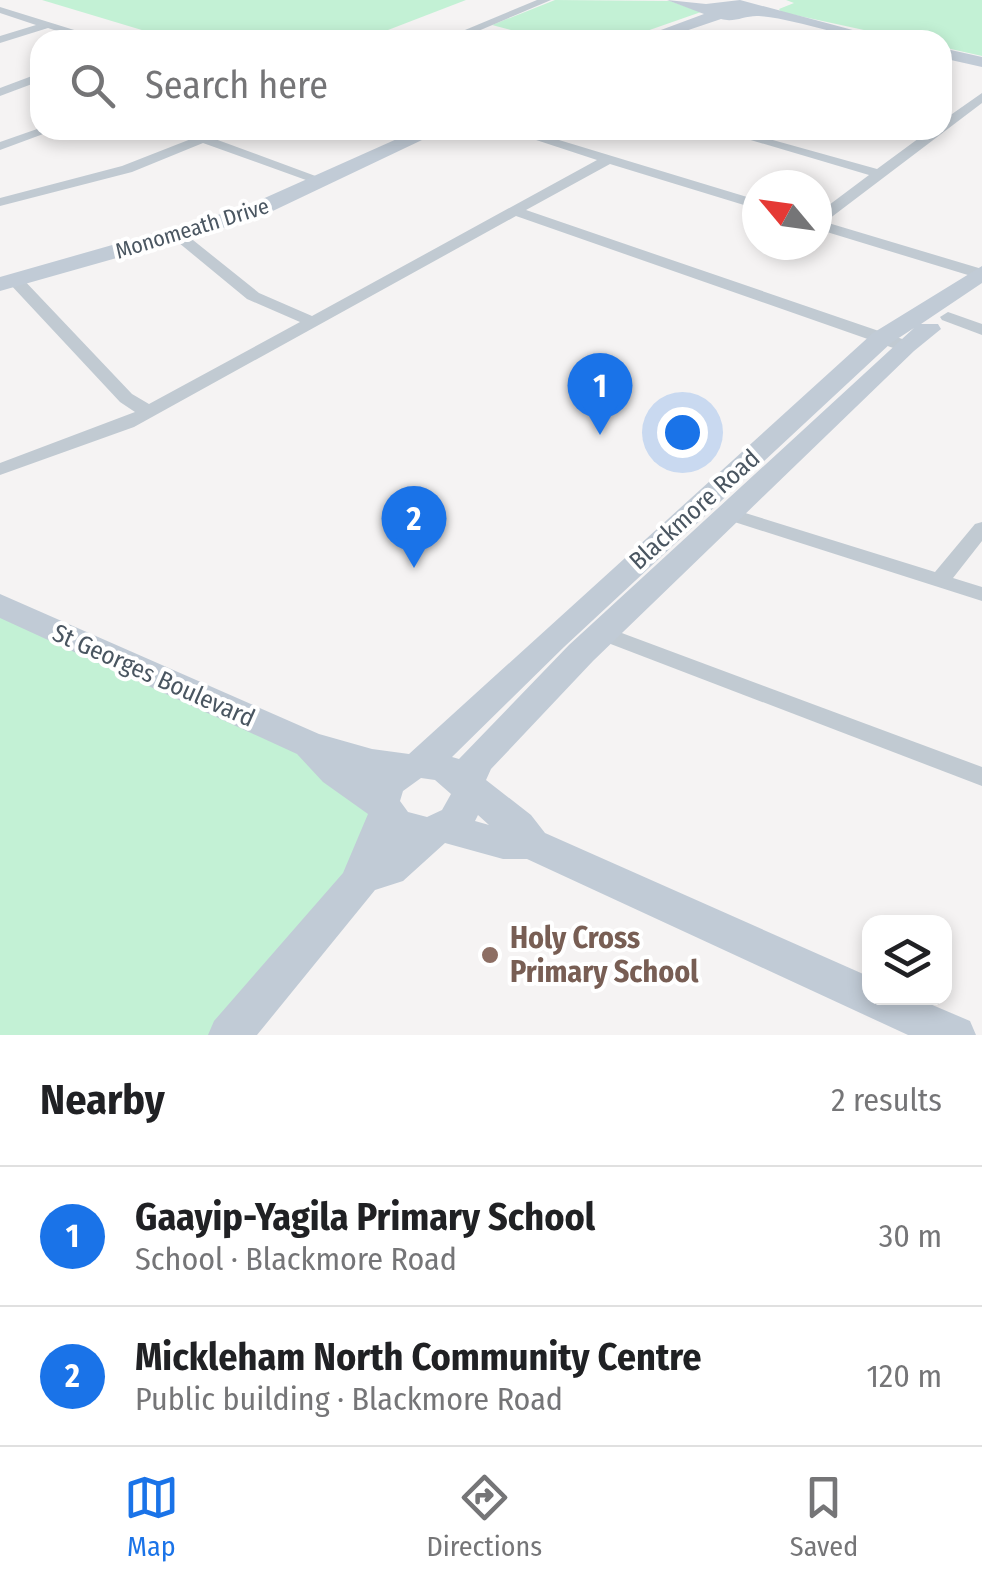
<!DOCTYPE html>
<meta charset="utf-8">
<style>
:root{--surface:#fff;--page:#f6f6f6;--text:#202124;--muted:#757577;--line:#e0e0e0;--accent:#1a73e8}
body{margin:0;font-family:"Fira Sans Condensed",sans-serif;background:var(--page);color:var(--text)}
.controls{position:absolute;right:30px;bottom:30px;display:grid;overflow:hidden;border-radius:20px;box-shadow:0 5px 15px #0003}
.controls button{width:90px;height:90px;display:grid;place-items:center;padding:0;border:0;border-bottom:2px solid var(--line);background:var(--surface);color:var(--text);font:50px sans-serif}
.compass{position:absolute;left:742px;top:170px;width:90px;height:90px;border-radius:50%;background:var(--surface);box-shadow:0 5px 15px #0003;rotate:299deg}
.you{position:absolute;left:682px;top:432px;width:35px;height:35px;margin:-25px;border:8px solid #fff;border-radius:50%;background:#1a73e8;box-shadow:0 0 0 15px #1a73e833}
.badge{display:grid;place-items:center;width:65px;height:65px;border-radius:50%;background:var(--accent);color:#fff;font-size:32px;font-weight:700}
.pin{position:absolute;translate:-50% -82px;filter:drop-shadow(0 2px 5px #0008)}
.pin::after{content:'';position:absolute;top:52px;width:35px;height:30px;background:inherit;clip-path:polygon(0 0,100% 0,50% 100%)}
.list{margin:0;padding:0;list-style:none}
h2{display:flex;justify-content:space-between;align-items:center;height:130px;margin:0;padding:0 40px;font-size:42px}
h2 small{font-size:32px;font-weight:400;color:var(--muted)}
.list li{display:grid;grid-template-columns:65px 1fr auto;gap:30px;align-items:center;box-sizing:border-box;height:140px;padding:0 40px;border-top:2px solid var(--line)}
.list b{display:block;font-size:38px;white-space:nowrap}
.list p{margin:0;font-size:32px;white-space:nowrap;color:var(--muted)}
.list em{font-size:32px;font-style:normal;color:var(--muted)}
.icon{flex:none;width:55px;height:55px;fill:none;stroke:currentColor;stroke-width:2;stroke-linecap:round;stroke-linejoin:round}
.map{position:relative;flex:none;width:982px;height:1035px;overflow:hidden}
.search{position:absolute;background:var(--surface);box-shadow:0 5px 15px #0003;left:30px;right:30px;top:30px;height:110px;display:flex;align-items:center;gap:25px;box-sizing:border-box;padding:0 35px;border-radius:30px;color:var(--muted);font-size:38px}
.sheet{height:410px;background:var(--surface)}
nav{display:flex;justify-content:space-around;align-items:center;box-sizing:border-box;height:140px;border-top:2px solid var(--line);background:var(--surface);font-size:28px;color:var(--muted)}
nav a{display:grid;justify-items:center;gap:5px}
nav .on{color:var(--accent)}
.map>svg:first-child{display:block}
.green{fill:#c3f1d5}
.lines{fill:none;stroke-linecap:round;stroke-linejoin:round}
.street{fill:#c1cad2;fill-rule:evenodd}
.secondary{fill:#c1cbd6;fill-rule:evenodd}
.education-dot{fill:#8d6e63;stroke:#fff;stroke-width:4}
.labels{text-anchor:middle;stroke-width:8;stroke-linejoin:round;paint-order:stroke}
.far-street-label{font-size:22px;fill:#4a5661;stroke:#fff}
.street-label{font-size:25px;fill:#4a5661;stroke:#fff}
.near-education-label{font-size:30px;font-weight:bold;fill:#785e54;stroke:#fff;text-anchor:start}
</style>
<div class="map">
<svg width="982" height="1035" viewBox="0 0 982 1035">
<rect width="100%" height="100%" fill="#f5f3f3"/>
<g class="green">
<polygon points="42,0 466,0 362,40 175,40"/>
<polygon points="555,0 670,1 701,12 621,40 550,40 492,25"/>
<polygon points="786,0 982,0 982,56 942,47 942,40 910,40 781,12 779,9 794,3"/>
<polygon points="0,605 307,744 387,814 230,1035 0,1035"/>
</g>
<g class="lines">
<g class="street">
<polygon points="537,0 551,0 457,40 441,40"/>
<polygon points="0,7 100,38 102,40 84,40 48,28 0,43 0,36 36,25 0,13"/>
<polygon points="40,73 40,81 0,96 0,88"/>
<polygon points="982,93 982,103 825,222 982,269 981,279 817,229 817,214 869,175 717,130 737,130 877,169 930,130 942,130 942,121"/>
<polygon points="40,128 54,130 0,150 0,142"/>
<polygon points="214,130 231,130 215,139 329,181 317,184 203,143 132,172 0,206 0,198 122,166"/>
<polygon points="506,130 526,130 757,200 757,209 610,164 526,210 911,342 913,346 911,350 899,350 516,216 134,427 0,475 0,463 135,412 120,402 9,283 9,277 21,277 132,394 149,404 300,322 247,299 173,238 173,232 183,232 259,293 312,316 597,160"/>
<polygon points="948,312 982,324 982,335 942,320 940,317"/>
<polygon points="729,508 935,572 975,524 982,522 982,541 953,578 982,587 982,601 722,518 719,514"/>
<polygon points="603,626 982,767 982,786 595,638 592,633 595,628"/>
</g>
<g class="secondary">
<path d="M667 0 706 4 740 0 890 40C844 40 804 20 759 16 745 15 735 23 721 19L659 40H634L704 14Z"/>
<polygon points="942,48 982,57 982,67 942,58"/>
<polygon points="417,130 443,130 258,218 0,291 0,277 242,208"/>
<path d="M982 266V283L921 324H938L941 329 914 351 593 661 491 769 486 780 531 815 545 833 870 977V998H916L970 1021 976 1035H908L527 859H503L445 843 403 881 375 890 257 1035H208L214 1021 343 873 368 814 323 782 297 754 0 618V594L319 734 372 749 409 754 873 333ZM914 328 569 645 459 759 452 757 564 647 891 343ZM421 778 435 780 451 794 442 810 427 817 408 812 400 801 403 791ZM478 815 489 825 475 821Z"/>
</g>
</g>
<circle class="education-dot" cx="490" cy="955" r="10"/>
<g class="labels">
<g class="far-street-label">
<text transform="translate(192 228) rotate(-17)" y="8">Monomeath Drive</text>
</g>
<g class="street-label">
<text transform="translate(694 509) rotate(-42)" y="9">Blackmore Road</text>
<text transform="translate(154 675) rotate(24)" y="9">St Georges Boulevard</text>
</g>
<g class="near-education-label">
<text x="510" y="948">Holy Cross<tspan x="510" dy="34">Primary School</tspan></text>
</g>
</g>
</svg>
<div class="controls">
<button><svg class="icon" aria-label="layers" viewBox="0 0 24 24"><path d="M12 4l9 5-9 5-9-5zM3 14l9 5 9-5"/></svg></button>
</div>
<svg class="compass" viewBox="-18 -18 36 36"><path d="M0-13l5 13h-10z" fill="#e53935"/><path d="M0 13l5-13h-10z" fill="#757577"/></svg>
<div class="you"></div>
<div class="pin badge" style="left:600px;top:435px">1</div>
<div class="pin badge" style="left:414px;top:568px">2</div>
<div class="search"><svg class="icon" aria-label="search" viewBox="0 0 24 24"><circle cx="10" cy="10" r="6"/><path d="M15 15l6 6"/></svg>Search here</div>
</div>
<section class="sheet">
<h2>Nearby<small>2 results</small></h2>
<ul class="list">
<li><span class="badge">1</span><div><b>Gaayip-Yagila Primary School</b><p>School · Blackmore Road</p></div><em>30 m</em></li>
<li><span class="badge">2</span><div><b>Mickleham North Community Centre</b><p>Public building · Blackmore Road</p></div><em>120 m</em></li>
</ul>
</section>
<nav>
<a class="on"><svg class="icon" aria-label="map" viewBox="0 0 24 24"><path d="M3 6l6-2 6 2 6-2v14l-6 2-6-2-6 2zM9 4v14M15 6v14"/></svg>Map</a>
<a><svg class="icon" aria-label="directions" viewBox="0 0 24 24"><path d="M12 3l9 9-9 9-9-9zM9 14v-3h6M13 9l2 2-2 2"/></svg>Directions</a>
<a><svg class="icon" aria-label="saved" viewBox="0 0 24 24"><path d="M7 4h10v16l-5-4-5 4z"/></svg>Saved</a>
</nav>
